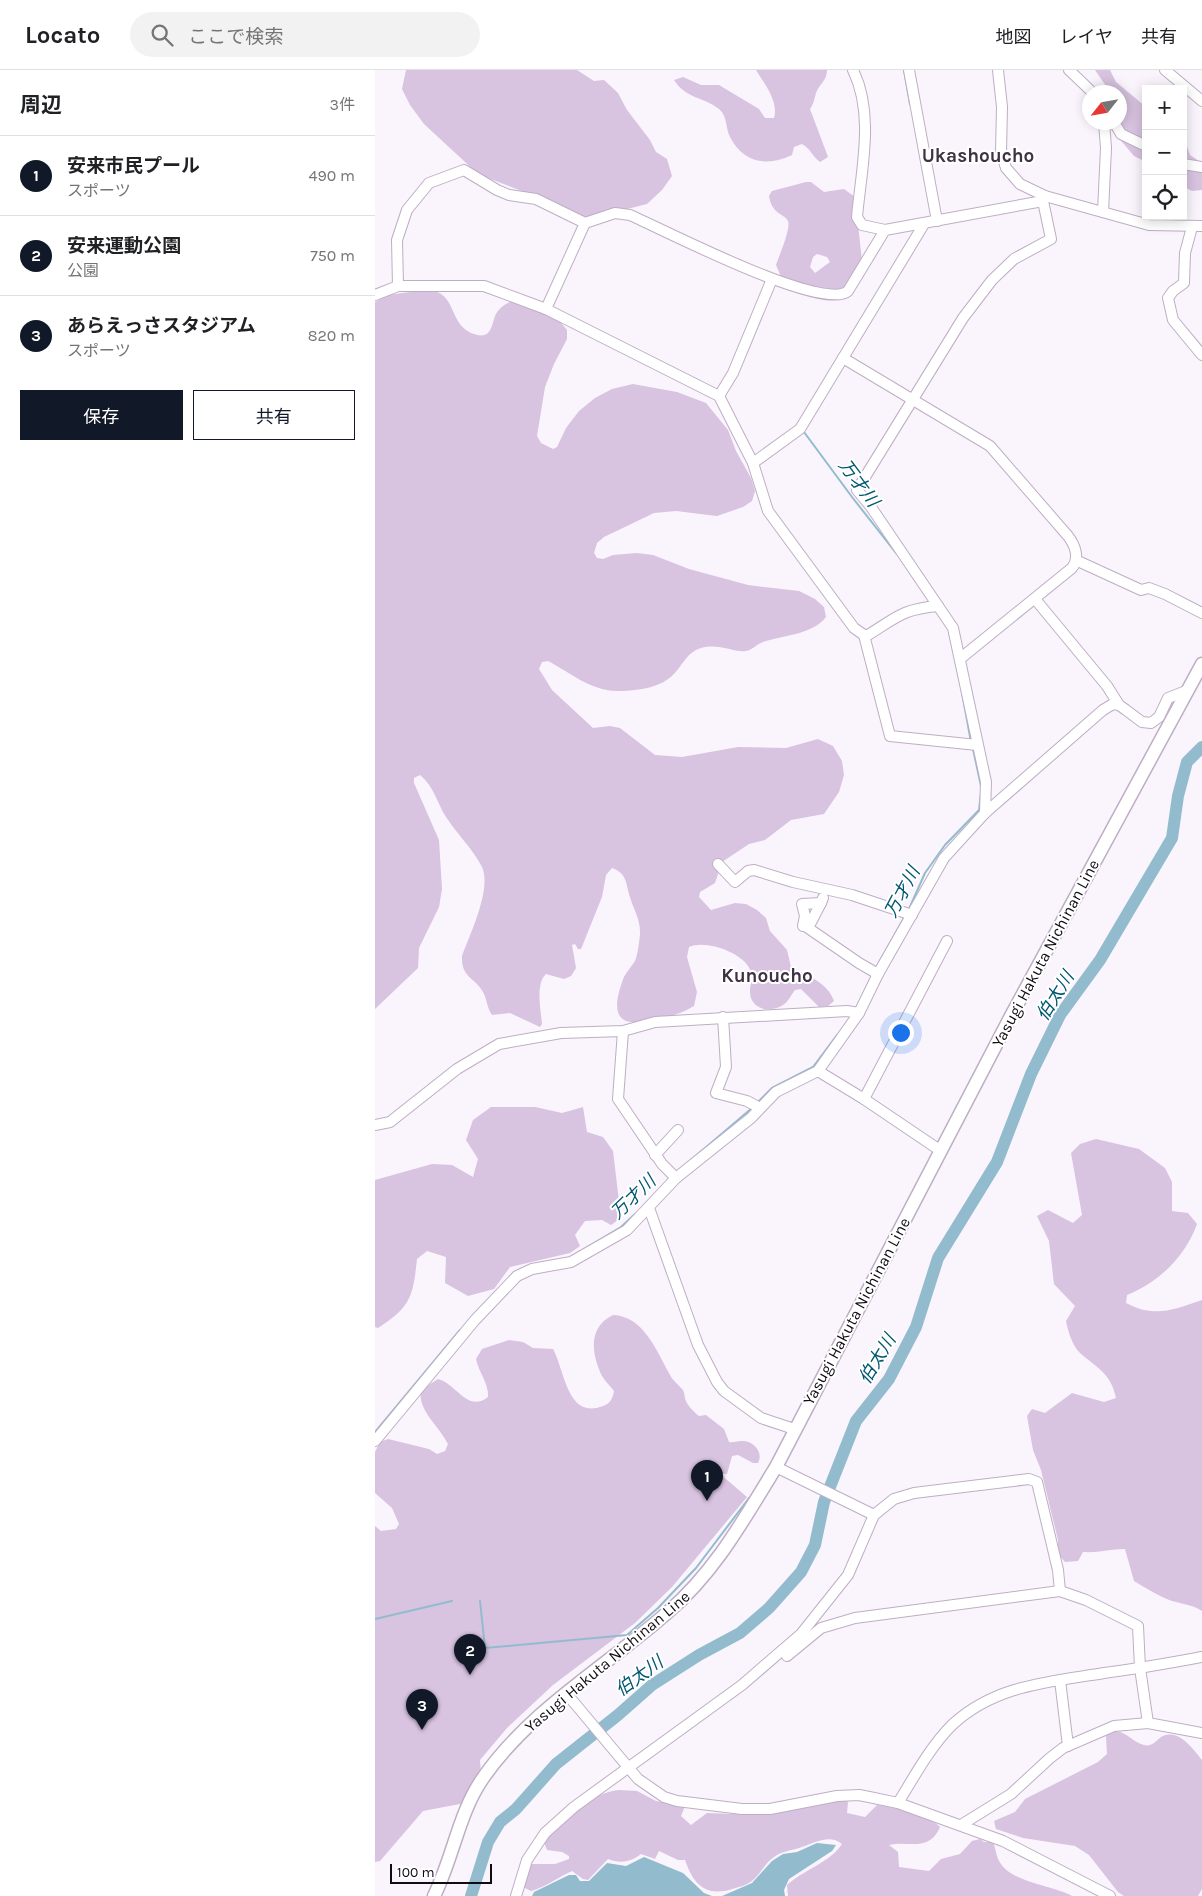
<!DOCTYPE html>
<html lang="ja">
<meta charset="utf-8">
<style>
:root{--surface:#fff;--page:#f2f2f2;--text:#202124;--muted:#757577;--line:#e0e0e0;--accent:#111827}
body{margin:0;font-family:Karla,"Noto Sans JP",sans-serif;background:var(--page);color:var(--text)}
.controls{position:absolute;right:15px;top:15px;display:grid;overflow:hidden;border-radius:0px;box-shadow:0 2px 12px #0003}
.controls button{width:45px;height:45px;display:grid;place-items:center;padding:0;border:0;border-bottom:1px solid var(--line);background:var(--surface);color:var(--text);font:25px sans-serif}
.compass{position:absolute;left:707px;top:15px;width:45px;height:45px;border-radius:50%;background:var(--surface);box-shadow:0 2px 12px #0003;rotate:239deg}
.scale{position:absolute;left:15px;bottom:12px;width:102px;box-sizing:border-box;padding-left:5px;border:2px solid #110c13;border-top:0;font-size:14px;line-height:18px;white-space:nowrap;color:#110c13;-webkit-text-stroke:4px #fff;paint-order:stroke}
.you{position:absolute;left:525px;top:962px;width:18px;height:18px;margin:-12px;border:4px solid #fff;border-radius:50%;background:#1a73e8;box-shadow:0 0 0 8px #1a73e833}
.badge{display:grid;place-items:center;width:32px;height:32px;border-radius:50%;background:var(--accent);color:#fff;font-size:16px;font-weight:700}
.pin{position:absolute;translate:-50% -41px;filter:drop-shadow(0 1px 2px #0008)}
.pin::after{content:'';position:absolute;top:26px;width:18px;height:15px;background:inherit;clip-path:polygon(0 0,100% 0,50% 100%)}
.list{margin:0;padding:0;list-style:none}
h2{display:flex;justify-content:space-between;align-items:center;height:65px;margin:0;padding:0 20px;font-size:21px}
h2 small{font-size:16px;font-weight:400;color:var(--muted)}
.list li{display:grid;grid-template-columns:32px 1fr auto;gap:15px;align-items:center;box-sizing:border-box;height:80px;padding:0 20px;border-top:1px solid var(--line)}
.list b{display:block;font-size:19px;white-space:nowrap}
.list p{margin:0;font-size:16px;white-space:nowrap;color:var(--muted)}
.list em{font-size:16px;font-style:normal;color:var(--muted)}
.actions{display:flex;gap:10px;padding:15px 20px}
.actions a{flex:1;padding:11px 0;border:1px solid var(--accent);border-radius:0px;text-align:center;font-size:18px;color:var(--accent)}
.actions .main{background:var(--accent);color:#fff}
.icon{flex:none;width:28px;height:28px;fill:none;stroke:currentColor;stroke-width:2;stroke-linecap:round;stroke-linejoin:round}
.map{position:relative;flex:none;width:827px;height:1826px;overflow:hidden}
header{display:flex;align-items:center;gap:30px;box-sizing:border-box;height:70px;padding:0 25px;background:var(--surface);border-bottom:1px solid var(--line)}
header strong{font-size:24px}
nav{display:flex;gap:28px;margin-inline-start:auto;font-size:18px}
.search{width:350px;height:45px;background:var(--page);display:flex;align-items:center;gap:12px;box-sizing:border-box;padding:0 18px;border-radius:28px;color:var(--muted);font-size:19px}
main{display:flex}
aside{flex:1;background:var(--surface)}
.map>svg:first-child{display:block}
.green{fill:#d8c3e0;fill-rule:evenodd}
.water{fill:#92bcce}
.lines{fill:none;stroke-linecap:round;stroke-linejoin:round}
.stream{stroke:#92bcce;stroke-width:2}
.river{stroke:#92bcce;stroke-width:12}
.minor-casing{stroke:#beaec4;stroke-width:12}
.major-casing{stroke:#beaec4;stroke-width:15}
.minor{stroke:#fff;stroke-width:10}
.major{stroke:#fff;stroke-width:12}
.labels{text-anchor:middle;stroke-width:4;stroke-linejoin:round;paint-order:stroke}
.street-label{font-size:16px;fill:#110c13;stroke:#fff}
.water-label{font-size:18px;font-style:italic;fill:#015871;stroke:#fff}
.quarter-label{font-size:19px;font-weight:bold;fill:#3f3244;stroke:#fff}
</style>
<header>
<strong>Locato</strong>
<div class="search"><svg class="icon" aria-label="search" viewBox="0 0 24 24"><circle cx="10" cy="10" r="6"/><path d="M15 15l6 6"/></svg>ここで検索</div>
<nav><a>地図</a><a>レイヤ</a><a>共有</a></nav>
</header>
<main>
<aside>
<h2>周辺<small>3件</small></h2>
<ul class="list">
<li><span class="badge">1</span><div><b>安来市民プール</b><p>スポーツ</p></div><em>490 m</em></li>
<li><span class="badge">2</span><div><b>安来運動公園</b><p>公園</p></div><em>750 m</em></li>
<li><span class="badge">3</span><div><b>あらえっさスタジアム</b><p>スポーツ</p></div><em>820 m</em></li>
</ul>
<div class="actions"><a class="main">保存</a><a>共有</a></div>
</aside>
<div class="map">
<svg width="827" height="1826" viewBox="0 0 827 1826">
<rect width="100%" height="100%" fill="#faf4fd"/>
<g class="green">
<polygon points="31,0 202,0 219,11 229,10 243,23 252,40 275,70 281,82 292,89 297,106 287,120 272,134 216,148 207,146 182,135 103,104 49,54 35,35 27,19"/>
<path d="M381 0H452C452 11 444 14 441 23 439 30 439 33 435 39L453 87 445 92C437 86 435 78 427 74L419 77 417 85C393 97 368 93 355 67 350 57 353 47 344 39 329 27 311 29 299 10L308 7 326 15H344L384 39 390 48H399C404 32 389 13 381 0Z"/>
<polygon points="720,0 735,0 741,12 771,37 771,92 759,86 731,53 744,52 744,22 732,22 733,19"/>
<polygon points="808,65 815,85 827,93 827,120 817,121 811,118 808,113"/>
<path d="M431 112H436L449 122 469 119 480 127 487 191 473 216 456 222 407 209 401 195C404 186 416 159 413 151 409 143 397 145 394 126L397 121ZM442 184 452 187 455 192 440 203 435 197 438 187Z"/>
<path d="M51 220C55 221 62 221 66 224 79 232 78 255 96 263 118 272 116 254 121 244 126 236 132 233 140 230L182 248 192 260V269L179 294 170 317 162 366 166 373 178 379 182 377 191 358 204 341 220 328 237 319 258 314 302 322 331 333 353 360 361 381 376 408 380 421 377 431 368 437 342 446 301 441 279 443 229 467 222 473 219 483 222 488 228 489 238 485 262 483 278 485 314 499 373 515 424 521 440 529 449 537 451 547C437 565 408 565 388 572 382 574 377 580 371 581 359 583 345 573 326 578 310 582 306 601 293 609 280 619 258 621 242 621 214 620 196 603 173 591L167 592 164 599 177 620 218 658 235 656 245 658 280 685 307 687 363 677 411 678 443 669 458 676 467 691 469 705 464 722 449 744 416 750 390 770 374 774 347 792 340 813 325 822 324 827 336 840 360 833 371 834 382 840 391 848 395 861 412 880 416 897C432 905 453 913 459 931L453 936 444 937 426 919 420 920C416 925 413 932 408 935 394 944 374 939 375 920 375 914 378 909 376 902 371 883 330 869 314 877L312 887 322 922 319 936C301 947 289 947 269 951 234 958 240 930 249 907 252 901 257 896 260 891 263 884 264 872 265 865 266 849 258 839 254 824 251 812 251 803 237 798L231 805 227 827 206 879H203L200 874 197 875 201 898 196 906 189 909 171 904C160 914 166 941 167 954L165 957 135 943 117 945C112 938 112 929 108 922 100 907 86 908 87 886 95 864 117 819 107 797 98 779 82 764 71 747 62 733 59 716 45 705L39 708V713L64 770 67 819 64 837 44 878 43 898 0 939V232L12 225Z"/>
<path d="M116 1037H160L187 1043 208 1037 212 1062 228 1067 238 1081 246 1148 236 1155 227 1150 210 1151 200 1165 205 1176 195 1183 135 1197 119 1219 93 1226 70 1213 71 1187 52 1181 42 1189C38 1226 36 1237 3 1258L0 1257V1110L57 1094 77 1095 98 1107 103 1089 91 1070 98 1050Z"/>
<path d="M721 1069 764 1079 790 1098 797 1112V1141L813 1143 822 1154C810 1187 784 1212 752 1225L751 1233C779 1248 798 1240 827 1230V1541C818 1535 808 1534 797 1531 783 1526 771 1518 759 1511L750 1479C735 1479 723 1483 708 1482L703 1491 690 1492 683 1484V1470L666 1400 658 1380 652 1346 657 1339 670 1343 697 1323 729 1332 741 1328C736 1303 722 1298 705 1283 697 1275 693 1261 691 1251L700 1236 679 1214 674 1171 662 1146 673 1140 698 1153 707 1145 696 1083 705 1074Z"/>
<path d="M238 1245C269 1246 282 1282 295 1305 298 1311 304 1315 308 1320 310 1324 309 1327 311 1331 313 1336 319 1342 324 1346L331 1345 349 1359 354 1372C358 1373 362 1371 366 1371 378 1370 389 1382 383 1393H378L363 1385 357 1386 352 1404 344 1403 372 1427 297 1517 260 1553 178 1615 132 1658 105 1690 106 1704 90 1733 48 1741 5 1791 0 1792V1456L6 1461 21 1459 24 1454 17 1438 0 1423V1382L5 1372 13 1369 54 1379 62 1384 70 1381 73 1374C65 1357 42 1340 46 1320L63 1309C82 1314 92 1343 113 1327 114 1314 104 1303 101 1289L107 1279 134 1270 148 1272 158 1278 178 1279C190 1301 192 1350 228 1336 235 1334 238 1328 239 1321 235 1316 230 1311 227 1306 216 1283 213 1257 238 1245Z"/>
<path d="M738 1661C752 1661 757 1672 769 1675 777 1677 781 1671 786 1667 803 1657 818 1679 827 1690V1819L823 1826H749L743 1822 714 1785 700 1776 648 1768 621 1759 619 1751 640 1742 650 1729 723 1692 732 1684 731 1666Z"/>
<path d="M244 1720 262 1721 281 1731 310 1736 306 1746 316 1755 332 1743 388 1745 469 1730 473 1732 472 1743 490 1747 502 1735C514 1735 559 1748 565 1757 554 1783 533 1770 514 1775L523 1782 524 1797 554 1801 566 1789 585 1784 597 1771 605 1769 609 1772H618C621 1779 621 1788 626 1794 637 1812 679 1816 697 1826H413L412 1815C427 1801 457 1791 467 1774 454 1763 438 1774 424 1778 415 1781 407 1781 399 1787 390 1793 386 1803 378 1810 371 1816 363 1817 354 1820 329 1826 318 1813 310 1790H303L284 1781 280 1789 266 1784C256 1792 245 1794 233 1789L213 1810 208 1809 197 1801C183 1807 171 1817 156 1821L150 1818 149 1813 156 1794H180L194 1789V1786L187 1782 172 1780 169 1772 172 1766C193 1747 215 1723 244 1720Z"/>
</g>
<g class="water">
<polygon points="442,1773 461,1775 457,1781 414,1809 409,1820 410,1826 347,1826 377,1813 397,1791 408,1784 422,1782"/>
<polygon points="269,1787 308,1803 329,1823 337,1826 157,1826 159,1822 194,1805 201,1805 205,1811 214,1811 232,1793 251,1796"/>
</g>
<g class="lines">
<g class="stream">
<polyline points="529,0 535,34"/>
<polyline points="429,362 477,427 521,483"/>
<polyline points="586,617 596,672"/>
<polyline points="598,679 606,716"/>
<polyline points="534,839 550,803 570,775 604,740 606,723"/>
<polyline points="501,898 530,846"/>
<polyline points="382,1033 397,1018 438,997 462,965"/>
<polyline points="316,1090 377,1038"/>
<polyline points="211,1178 246,1157 260,1144"/>
<polyline points="0,1362 85,1260"/>
<polyline points="105,1531 110,1578 252,1565 283,1538 321,1498 374,1428"/>
<polyline points="0,1549 77,1531"/>
</g>
<polyline class="river" points="96,1826 113,1772 125,1752 141,1739 181,1694 243,1645 277,1615 324,1585 365,1563 394,1538 426,1502 440,1475 449,1432 481,1351 514,1309 541,1257 563,1188 622,1092 656,1004 685,945 725,890 797,768 803,726 812,692 827,677"/>
<g class="minor-casing">
<g id="minor">
<path d="M478 0C500 45 486 100 482 147L487 155 510 160"/>
<polyline points="534,0 562,151"/>
<polyline points="623,0 627,37 626,82 631,98 645,114 670,126 774,155 827,156"/>
<polyline points="694,0 717,22"/>
<polyline points="790,0 827,31"/>
<polyline points="739,52 746,64 771,76"/>
<polyline points="808,94 827,97"/>
<polyline points="728,142 731,78 729,52"/>
<polyline points="817,157 810,183 809,213 798,221 793,228 798,250 827,285"/>
<path d="M23 216 22 170 32 140 54 113 89 100 122 120 134 125 161 129 210 153 240 143 255 145C287 159 449 243 473 221L510 160 668 131"/>
<path d="M0 225 23 216H109L171 239 344 326 378 393 393 441 479 558 489 565H493C522 547 528 539 563 536"/>
<polyline points="171,239 210,153"/>
<path d="M468 288 615 376 693 466C700 475 705 488 697 498L586 588"/>
<polyline points="344,326 358,303 397,209"/>
<polyline points="378,393 425,359 549,154"/>
<polyline points="701,492 705,492 766,520 774,518 790,524 827,543"/>
<polyline points="660,529 732,616 744,635 751,640 767,652 776,653 784,647 793,628 811,621"/>
<polyline points="489,565 515,666 602,675"/>
<polyline points="610,743 611,712 578,558 496,437 482,420 588,248 617,210 639,189 676,169 668,131 670,126"/>
<polyline points="343,794 360,812 373,801 379,800 418,812 477,825 537,845"/>
<polyline points="446,833 433,858 484,893 503,904"/>
<polyline points="428,856 430,846 427,834 446,833 448,828"/>
<polyline points="348,947 351,997 341,1023 372,1031 385,1038"/>
<polyline points="248,961 243,1029 287,1094 301,1108"/>
<polyline points="443,1001 489,1029 566,1081"/>
<polyline points="489,1029 572,871"/>
<polyline points="0,1055 15,1052 82,999 124,974 186,963 248,961 280,952 472,941 484,943"/>
<polyline points="280,1085 303,1060"/>
<polyline points="274,1138 323,1275 342,1312 349,1321 386,1348 419,1359"/>
<polyline points="0,1371 100,1250 142,1206 157,1199 196,1192 252,1160 301,1108 376,1048 401,1022 443,1001 484,943 503,904 569,788 610,743 728,640 738,634 744,635"/>
<polyline points="401,1397 499,1445 519,1429 539,1423 654,1409 662,1412 683,1500 685,1521"/>
<polyline points="412,1586 446,1558 480,1548 685,1521 711,1530 763,1556 765,1598 773,1653"/>
<polyline points="685,1610 693,1676"/>
<polyline points="191,1623 263,1709 289,1727 302,1731 367,1739 395,1739 462,1726 484,1725 499,1728 523,1733 628,1771 735,1826"/>
<path d="M523 1733C539 1707 555 1677 577 1655 620 1615 674 1612 729 1603 762 1599 794 1593 827 1587"/>
<polyline points="586,1755 636,1724 675,1688 688,1678 739,1656 773,1653 827,1663"/>
<polyline points="141,1826 152,1790 170,1763 199,1737 367,1615 426,1564 473,1505 499,1445"/>
</g>
</g>
<g class="major-casing">
<path id="major" d="M59 1826C78 1788 84 1742 108 1708 156 1639 232 1596 293 1542 340 1502 369 1449 401 1397L636 946 827 594"/>
</g>
<use href="#minor" class="minor"/>
<use href="#major" class="major"/>
</g>
<g class="labels">
<g class="street-label">
<text transform="translate(670 883) rotate(-62)" y="6">Yasugi Hakuta Nichinan Line</text>
<text transform="translate(481 1241) rotate(-62)" y="6">Yasugi Hakuta Nichinan Line</text>
<text transform="translate(232 1591) rotate(-40)" y="6">Yasugi Hakuta Nichinan Line</text>
</g>
<g class="water-label">
<text transform="translate(484 413) rotate(53)" y="6">万才川</text>
<text transform="translate(527 822) rotate(-62)" y="6">万才川</text>
<text transform="translate(680 926) rotate(-58)" y="6">伯太川</text>
<text transform="translate(258 1127) rotate(-44)" y="6">万才川</text>
<text transform="translate(502 1289) rotate(-59)" y="6">伯太川</text>
<text transform="translate(264 1606) rotate(-36)" y="6">伯太川</text>
</g>
<g class="quarter-label">
<text x="603" y="92">Ukashoucho</text>
<text x="392" y="912">Kunoucho</text>
</g>
</g>
</svg>
<div class="controls">
<button>+</button>
<button>−</button>
<button><svg class="icon" aria-label="locate" viewBox="0 0 24 24"><circle cx="12" cy="12" r="6"/><path d="M12 2v4M12 18v4M2 12h4M18 12h4"/></svg></button>
</div>
<svg class="compass" viewBox="-18 -18 36 36"><path d="M0-13l5 13h-10z" fill="#e53935"/><path d="M0 13l5-13h-10z" fill="#757577"/></svg>
<div class="scale">100 m</div>
<div class="you"></div>
<div class="pin badge" style="left:332px;top:1431px">1</div>
<div class="pin badge" style="left:95px;top:1605px">2</div>
<div class="pin badge" style="left:47px;top:1660px">3</div>
</div>
</main>
